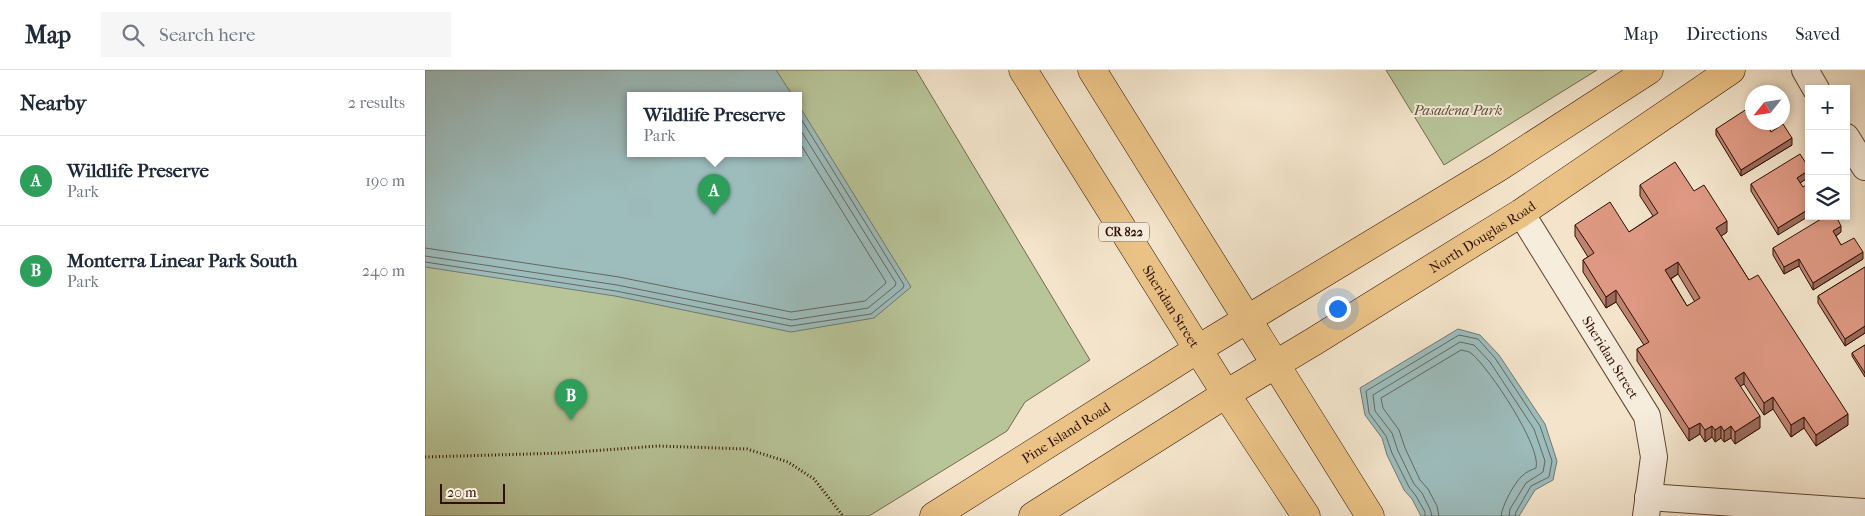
<!DOCTYPE html>
<meta charset="utf-8">
<style>
:root{--surface:#fff;--page:#f6f6f7;--text:#1f2937;--muted:#747a83;--line:#e0e1e3;--accent:#8f2418}
body{margin:0;font-family:"IM FELL French Canon",serif;background:var(--page);color:var(--text)}
.controls{position:absolute;right:15px;top:15px;display:grid;overflow:hidden;border-radius:0px;box-shadow:0 2px 8px #0003}
.controls button{width:45px;height:45px;display:grid;place-items:center;padding:0;border:0;border-bottom:1px solid var(--line);background:var(--surface);color:var(--text);font:25px sans-serif}
.compass{position:absolute;left:1320px;top:15px;width:45px;height:45px;border-radius:50%;background:var(--surface);box-shadow:0 2px 8px #0003;rotate:240deg}
.scale{position:absolute;left:15px;bottom:12px;width:65px;box-sizing:border-box;padding-left:5px;border:2px solid #2e1100;border-top:0;font-size:14px;line-height:18px;white-space:nowrap;color:#2e1100;-webkit-text-stroke:4px #f7eddd;paint-order:stroke}
.you{position:absolute;left:912px;top:238px;width:18px;height:18px;margin:-12px;border:4px solid #fff;border-radius:50%;background:#1a73e8;box-shadow:0 0 0 8px #1a73e833}
.badge{display:grid;place-items:center;width:32px;height:32px;border-radius:50%;background:var(--accent);color:#fff;font-size:16px;font-weight:700}
.pin{position:absolute;translate:-50% -41px;filter:drop-shadow(0 1px 2px #0008)}
.pin::after{content:'';position:absolute;top:26px;width:18px;height:15px;background:inherit;clip-path:polygon(0 0,100% 0,50% 100%)}
.popup{position:absolute;left:202px;top:22px;width:175px;height:65px;box-sizing:border-box;display:grid;place-content:center;border-radius:0px;background:var(--surface);filter:drop-shadow(0 1px 4px #0005);font-size:16px;white-space:nowrap;color:var(--muted)}
.popup b{font-size:19px;color:var(--text)}
.popup::after{content:'';position:absolute;left:50%;top:100%;margin-left:-10px;border:10px solid transparent;border-top-color:var(--surface)}
.list{margin:0;padding:0;list-style:none}
h2{display:flex;justify-content:space-between;align-items:center;height:65px;margin:0;padding:0 20px;font-size:21px}
h2 small{font-size:16px;font-weight:400;color:var(--muted)}
.list li{display:grid;grid-template-columns:32px 1fr auto;gap:15px;align-items:center;box-sizing:border-box;height:90px;padding:0 20px;border-top:1px solid var(--line)}
.list b{display:block;font-size:19px;white-space:nowrap}
.list p{margin:0;font-size:16px;white-space:nowrap;color:var(--muted)}
.list em{font-size:16px;font-style:normal;color:var(--muted)}
.icon{flex:none;width:28px;height:28px;fill:none;stroke:currentColor;stroke-width:2;stroke-linecap:round;stroke-linejoin:round}
.map{position:relative;flex:none;width:1440px;height:446px;overflow:hidden}
header{display:flex;align-items:center;gap:30px;box-sizing:border-box;height:70px;padding:0 25px;background:var(--surface);border-bottom:1px solid var(--line)}
header strong{font-size:24px}
nav{display:flex;gap:28px;margin-inline-start:auto;font-size:18px}
.search{width:350px;height:45px;background:var(--page);display:flex;align-items:center;gap:12px;box-sizing:border-box;padding:0 18px;border-radius:0px;color:var(--muted);font-size:19px}
main{display:flex}
aside{flex:1;background:var(--surface)}
.map>svg:first-child{display:block}
.green{fill:#b8c599;stroke:#736b4c;fill-rule:evenodd}
.water{fill:#9dbdbd;stroke:#717871}
.lines{fill:none;stroke-linecap:round;stroke-linejoin:round}
.shore{stroke:#66675e;stroke-width:1}
.minor-casing{stroke:#5f4633;stroke-width:28}
.major-casing{stroke:#2e1100;stroke-width:29}
.path{stroke:#2e1100;stroke-width:3;stroke-dasharray:1 2.5;stroke-linecap:butt}
.minor{stroke:#f7eddd;stroke-width:26}
.major{stroke:#eac286;stroke-width:28}
.wall{fill:#bf8371;stroke:#2e1100;fill-rule:evenodd}
.shaded-wall{fill:#9b6a5c;stroke:#2e1100}
.building{fill:#de9883;stroke:#2e1100;fill-rule:evenodd}
.labels{text-anchor:middle;stroke-width:4;stroke-linejoin:round;paint-order:stroke}
.shield{fill:#f7eddd;stroke:#6a5342;stroke-width:1}
.shield-label{font-size:12px;font-weight:bold;fill:#2e1100}
.park-label{font-size:14px;font-style:italic;fill:#5e5036;stroke:#f7eddd}
.street-label{font-size:14px;fill:#2e1100;stroke:#f7eddd}
</style>
<header>
<strong>Map</strong>
<div class="search"><svg class="icon" aria-label="search" viewBox="0 0 24 24"><circle cx="10" cy="10" r="6"/><path d="M15 15l6 6"/></svg>Search here</div>
<nav><a>Map</a><a>Directions</a><a>Saved</a></nav>
</header>
<main>
<aside>
<h2>Nearby<small>2 results</small></h2>
<ul class="list">
<li><span class="badge" style="background:#2e9e5b">A</span><div><b>Wildlife Preserve</b><p>Park</p></div><em>190 m</em></li>
<li><span class="badge" style="background:#2e9e5b">B</span><div><b>Monterra Linear Park South</b><p>Park</p></div><em>240 m</em></li>
</ul>
</aside>
<div class="map">
<svg width="1440" height="446" viewBox="0 0 1440 446">
<rect width="100%" height="100%" fill="#f3e4cb"/>
<filter id="stains"><feTurbulence type="fractalNoise" baseFrequency=".004" numOctaves="4"/><feColorMatrix values="0 0 0 0 .2 0 0 0 0 .09 0 0 0 0 .02 0 0 0 .5 -.17"/></filter>
<radialGradient id="worn" r=".72"><stop offset=".6" stop-color="#630" stop-opacity="0"/><stop offset="1" stop-color="#630" stop-opacity=".3"/></radialGradient>
<g class="green">
<path d="M0 0H491L665 290 600 332 582 361 444 446H0ZM205 26H373V84H205Z"/>
<polygon points="961,0 1172,0 1019,95"/>
</g>
<g class="water">
<polygon points="0,0 351,0 368,26 205,26 205,84 373,84 373,34 486,217 449,248 366,262 190,226 0,197"/>
<polygon points="1033,259 1055,265 1074,285 1120,354 1132,391 1128,410 1110,420 1094,446 996,446 987,429 979,420 962,385 957,368 940,345 935,318"/>
</g>
<g class="lines">
<g class="shore">
<polyline points="0,178 194,207 366,242 440,231 460,214 461,212 373,70"/>
<polyline points="0,186 192,215 367,250 443,238 470,216 471,213 373,56"/>
<polyline points="0,192 191,221 366,256 446,244 478,218 479,215 373,44"/>
<polyline points="1000,446 1000,442 991,426 984,417 967,383 961,366 944,343 941,321 1034,265 1053,269 1070,288 1115,356 1127,391 1124,407 1106,416 1091,442 1090,446"/>
<polyline points="1007,446 1005,439 997,423 989,414 973,381 967,363 950,341 948,325 1035,272 1049,275 1065,292 1109,359 1120,391 1118,402 1101,413 1085,439 1084,446"/>
<path d="M1014 446 1012 436 1003 419 995 410 980 378 974 360 958 338 956 328 1036 280C1040 281 1044 281 1047 284 1064 298 1117 377 1111 398 1106 400 1101 402 1097 406 1089 413 1077 436 1076 446"/>
</g>
<g class="minor-casing">
<g id="minor">
<polyline points="1380,0 1391,19"/>
<polyline points="1421,67 1440,97"/>
<path id="s1" d="M1096 143 1222 346 1229 387 1221 446"/>
<polyline points="1223,427 1440,442"/>
</g>
</g>
<g class="major-casing">
<g id="major">
<path id="s2" d="M598 0 801 324 881 446"/>
<polyline points="667,0 945,446"/>
<path id="s3" d="M509 446 773 279 1074 97 1224 0"/>
<path id="s4" d="M608 446 801 324 888 272 1096 143 1306 0"/>
</g>
</g>
<polyline class="path" points="0,387 138,383 233,376 322,379 363,392 389,409 418,446"/>
<use href="#minor" class="minor"/>
<use href="#major" class="major"/>
</g>
<g class="wall">
<polygon points="1328,52 1342,52 1341,53 1346,62 1367,75 1316,106 1291,65 1291,59"/>
<polygon points="1384,98 1384,107 1375,113 1353,165 1326,121 1326,114"/>
<path d="M1215 115 1269 121 1302 162 1296 166 1324 210 1423 355 1391 376 1379 358 1366 367 1348 339 1339 345 1319 314 1315 316 1335 358 1310 374 1306 368 1299 372 1296 368 1290 372 1287 367 1280 372 1275 364 1264 371 1212 291V279L1219 275 1191 232 1181 238 1158 202V190L1163 187 1150 166V155L1204 162 1228 146 1215 126ZM1253 204 1270 232 1262 236 1246 209Z"/>
<polygon points="1416,162 1411,166 1416,175 1438,189 1388,220 1374,196 1359,204 1348,185 1348,178"/>
<polygon points="1440,197 1440,263 1420,276 1393,233 1393,226"/>
<polygon points="1440,275 1440,307 1427,286 1427,283"/>
</g>
<g class="shaded-wall">
<polygon points="1367,68 1367,75 1316,106 1316,100"/>
<polygon points="1384,100 1384,107 1372,115 1372,108"/>
<polygon points="1384,139 1384,146 1353,165 1353,158"/>
<polygon points="1302,151 1302,162 1291,170 1291,158"/>
<polygon points="1416,156 1416,162 1408,168 1408,161"/>
<polygon points="1438,182 1438,189 1388,220 1388,213"/>
<polygon points="1374,189 1374,196 1359,204 1359,197"/>
<polygon points="1253,192 1253,204 1240,212 1240,200"/>
<polygon points="1191,220 1191,232 1181,238 1181,227"/>
<polygon points="1440,256 1440,263 1420,276 1420,269"/>
<polygon points="1319,302 1319,314 1310,320 1310,308"/>
<polygon points="1348,327 1348,339 1339,345 1339,333"/>
<polygon points="1423,344 1423,355 1391,376 1391,365"/>
<polygon points="1335,346 1335,358 1310,374 1310,362"/>
<polygon points="1379,347 1379,358 1366,367 1366,355"/>
<polygon points="1275,353 1275,364 1264,371 1264,359"/>
<polygon points="1287,356 1287,367 1280,372 1280,360"/>
<polygon points="1296,356 1296,368 1290,372 1290,360"/>
<polygon points="1306,356 1306,368 1299,372 1299,361"/>
</g>
<g class="building">
<polygon points="1328,35 1328,52 1341,52 1346,62 1358,54 1367,68 1316,100 1291,59"/>
<polygon points="1375,84 1384,98 1384,100 1372,108 1378,117 1384,113 1384,139 1353,158 1326,114"/>
<path d="M1250 92 1269 121 1279 115 1302 151 1291 158 1324 210 1333 205 1423 344 1391 365 1379 347 1366 355 1348 327 1339 333 1319 302 1310 308 1335 346 1310 362 1306 356 1299 361 1296 356 1290 360 1287 356 1280 360 1275 353 1264 359 1212 279 1224 272 1191 220 1181 227 1158 190 1169 183 1150 155 1185 132 1204 162 1233 143 1215 115ZM1253 192 1275 228 1262 236 1240 200Z"/>
<polygon points="1401,146 1411,146 1416,156 1408,161 1416,175 1429,168 1438,182 1388,213 1374,189 1359,197 1348,178"/>
<polygon points="1440,197 1440,256 1420,269 1393,226"/>
<polygon points="1440,275 1440,303 1427,283"/>
</g>
<g class="labels">
<rect class="shield" x="674" y="152.5" width="50" height="19" rx="4"/>
<g class="shield-label">
<text x="699" y="166">CR 822</text>
</g>
<g class="park-label">
<text x="1033" y="45">Pasadena Park</text>
</g>
<g class="street-label">
<text dy="5" stroke="none"><textPath href="#s4" startOffset="529">North Douglas Road</textPath></text>
<text dy="5" stroke="none"><textPath href="#s2" startOffset="279">Sheridan Street</textPath></text>
<text dy="5" stroke="none"><textPath href="#s1" startOffset="170">Sheridan Street</textPath></text>
<text dy="5" stroke="none"><textPath href="#s3" startOffset="156">Pine Island Road</textPath></text>
</g>
</g>
<rect width="100%" height="100%" filter="url(#stains)"/>
<rect width="100%" height="100%" fill="url(#worn)"/>
</svg>
<div class="controls">
<button>+</button>
<button>−</button>
<button><svg class="icon" aria-label="layers" viewBox="0 0 24 24"><path d="M12 4l9 5-9 5-9-5zM3 14l9 5 9-5"/></svg></button>
</div>
<svg class="compass" viewBox="-18 -18 36 36"><path d="M0-13l5 13h-10z" fill="#e53935"/><path d="M0 13l5-13h-10z" fill="#747a83"/></svg>
<div class="scale">20 m</div>
<div class="you"></div>
<div class="pin badge" style="left:289px;top:145px;background:#2e9e5b">A</div>
<div class="popup"><b>Wildlife Preserve</b>Park</div>
<div class="pin badge" style="left:146px;top:350px;background:#2e9e5b">B</div>
</div>
</main>
